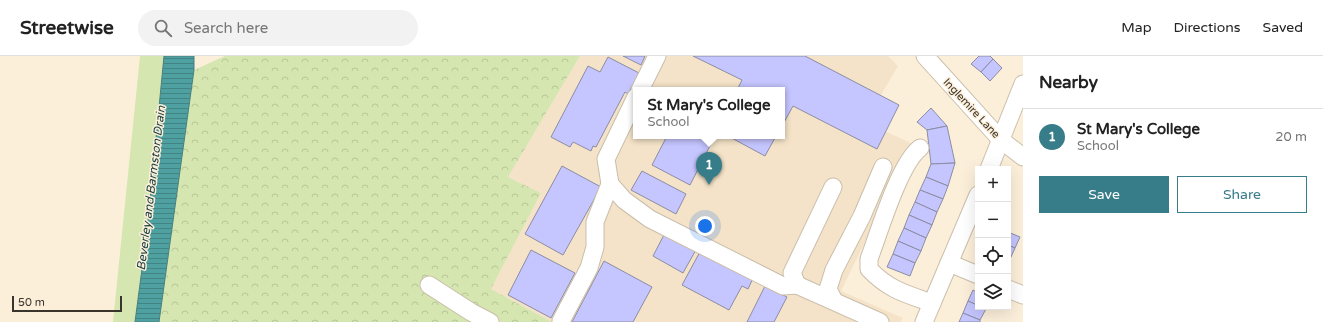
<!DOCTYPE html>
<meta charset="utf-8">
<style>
:root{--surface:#fff;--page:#f2f2f2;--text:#222;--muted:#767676;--line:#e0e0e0;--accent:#377c89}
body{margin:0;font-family:"Varela Round",sans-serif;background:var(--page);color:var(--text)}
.controls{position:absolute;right:12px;bottom:12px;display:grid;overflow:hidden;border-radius:0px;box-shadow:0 4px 16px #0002}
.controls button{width:36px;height:36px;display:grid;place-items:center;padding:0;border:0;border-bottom:1px solid var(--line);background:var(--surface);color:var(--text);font:20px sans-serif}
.scale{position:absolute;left:12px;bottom:10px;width:110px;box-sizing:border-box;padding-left:4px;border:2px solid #39342c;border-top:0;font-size:11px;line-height:14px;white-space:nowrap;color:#39342c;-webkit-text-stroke:3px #fcefda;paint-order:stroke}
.you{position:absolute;left:705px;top:170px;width:14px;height:14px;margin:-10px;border:3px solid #fff;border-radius:50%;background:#1a73e8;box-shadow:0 0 0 6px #1a73e833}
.badge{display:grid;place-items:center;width:26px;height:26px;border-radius:50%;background:var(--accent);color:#fff;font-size:13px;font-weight:700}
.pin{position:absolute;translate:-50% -33px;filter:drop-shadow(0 1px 2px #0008)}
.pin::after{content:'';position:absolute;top:21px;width:14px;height:12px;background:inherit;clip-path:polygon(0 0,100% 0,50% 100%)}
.popup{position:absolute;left:633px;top:31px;width:152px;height:52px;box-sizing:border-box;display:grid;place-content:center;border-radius:0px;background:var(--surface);filter:drop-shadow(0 1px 3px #0005);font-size:13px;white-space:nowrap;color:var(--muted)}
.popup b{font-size:15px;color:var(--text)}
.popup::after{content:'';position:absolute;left:50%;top:100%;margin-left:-8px;border:8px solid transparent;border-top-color:var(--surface)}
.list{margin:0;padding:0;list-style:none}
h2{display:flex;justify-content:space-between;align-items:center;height:52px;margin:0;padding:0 16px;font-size:17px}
h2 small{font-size:13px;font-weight:400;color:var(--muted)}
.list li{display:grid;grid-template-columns:26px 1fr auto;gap:12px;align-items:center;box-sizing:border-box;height:56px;padding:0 16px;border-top:1px solid var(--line)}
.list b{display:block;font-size:15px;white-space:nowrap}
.list p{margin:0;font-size:13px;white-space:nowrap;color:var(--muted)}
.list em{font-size:13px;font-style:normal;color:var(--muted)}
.actions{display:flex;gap:8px;padding:12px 16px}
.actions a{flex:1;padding:9px 0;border:1px solid var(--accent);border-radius:0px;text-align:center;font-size:14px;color:var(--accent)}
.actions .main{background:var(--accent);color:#fff}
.icon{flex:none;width:22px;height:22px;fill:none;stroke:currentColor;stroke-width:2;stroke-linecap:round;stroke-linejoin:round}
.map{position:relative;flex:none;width:1023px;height:266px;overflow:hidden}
header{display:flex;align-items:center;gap:24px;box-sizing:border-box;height:56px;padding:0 20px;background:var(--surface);border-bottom:1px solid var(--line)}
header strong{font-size:19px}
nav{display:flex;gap:22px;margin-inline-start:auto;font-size:14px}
.search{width:280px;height:36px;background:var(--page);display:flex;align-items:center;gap:10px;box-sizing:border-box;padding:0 14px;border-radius:22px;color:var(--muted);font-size:15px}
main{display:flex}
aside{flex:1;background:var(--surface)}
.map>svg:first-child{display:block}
.built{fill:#f4e3c8;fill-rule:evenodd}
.grass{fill:#d5e6b0}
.forest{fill:url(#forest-crowns)}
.water{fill:url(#water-rules);stroke:#48807e}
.building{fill:#c5c5ff;stroke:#8c8da2}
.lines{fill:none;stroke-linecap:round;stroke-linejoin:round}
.minor-casing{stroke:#cabeaa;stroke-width:19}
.minor{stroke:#fff;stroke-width:17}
.labels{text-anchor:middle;stroke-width:3;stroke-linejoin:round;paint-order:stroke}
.street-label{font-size:11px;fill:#39342c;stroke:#fcefda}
.water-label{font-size:12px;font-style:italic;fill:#173e3f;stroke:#fcefda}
</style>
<header>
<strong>Streetwise</strong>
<div class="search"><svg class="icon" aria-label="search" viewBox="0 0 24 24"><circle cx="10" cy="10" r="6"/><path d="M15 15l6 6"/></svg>Search here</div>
<nav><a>Map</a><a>Directions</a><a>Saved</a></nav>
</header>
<main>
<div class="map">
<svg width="1023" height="266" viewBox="0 0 1023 266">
<defs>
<pattern id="forest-crowns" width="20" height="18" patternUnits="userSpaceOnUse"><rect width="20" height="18" fill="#d5e6b0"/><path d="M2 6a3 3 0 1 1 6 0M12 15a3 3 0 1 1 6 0" fill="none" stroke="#b8c698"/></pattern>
<pattern id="water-rules" width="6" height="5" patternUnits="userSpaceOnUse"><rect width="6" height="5" fill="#4ea0a1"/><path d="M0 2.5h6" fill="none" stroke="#428383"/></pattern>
</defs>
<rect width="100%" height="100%" fill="#fcefda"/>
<path class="built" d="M580 0H888L898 10 865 66 913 88 841 235 903 262 901 266H552L491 233 541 137 508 121ZM636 34H782V80H636Z"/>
<polygon class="grass" points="140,0 164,0 147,175 135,266 113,266"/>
<polygon class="forest" points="225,0 580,0 508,121 541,137 491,233 552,266 159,266 194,14"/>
<polygon class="water" points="164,0 194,0 194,14 159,266 135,266 147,175"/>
<g class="building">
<polygon points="623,0 645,0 641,9"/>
<polygon points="693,0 805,0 899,49 877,93 793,50 782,70 782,34 737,34 742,24"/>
<polygon points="979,0 990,0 993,3 981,16 971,8"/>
<polygon points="608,1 639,17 628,38 625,36 596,91 593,90 591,95 573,86 570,91 551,81 588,10 600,16"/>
<polygon points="993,3 1002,12 990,25 981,16"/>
<polygon points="931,52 947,70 927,74 917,66"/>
<polygon points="947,70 955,107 931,108 927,74"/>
<polygon points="667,80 700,80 712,86 690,129 652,109"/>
<polygon points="728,80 776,80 765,100"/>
<polygon points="955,107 948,130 926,121 931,108"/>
<polygon points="562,110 601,131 563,199 525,178"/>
<polygon points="642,115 686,138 676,158 631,134"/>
<polygon points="926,121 948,130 943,143 920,134"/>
<polygon points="920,134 943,143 937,156 915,146"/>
<polygon points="915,146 937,156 932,169 909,159"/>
<polygon points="909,159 932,169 926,182 904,172"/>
<polygon points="904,172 926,182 921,195 898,185"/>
<polygon points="666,175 697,192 683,217 653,200"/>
<polygon points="1008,176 1020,181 1015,192 1008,189"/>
<polygon points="898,185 921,195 915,207 893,198"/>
<polygon points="1008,189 1015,192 1010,203 1008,203"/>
<polygon points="702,192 753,222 748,233 742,230 729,254 682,229"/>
<polygon points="531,194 575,217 551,262 508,239"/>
<polygon points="893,198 915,207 910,220 887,211"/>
<polygon points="604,205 652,231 633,266 572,266"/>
<polygon points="765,230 787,241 774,266 747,266"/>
<polygon points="973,234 978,237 978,250 968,245"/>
<polygon points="968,245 986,253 980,264 963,257"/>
<polygon points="963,257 980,264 980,266 959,266"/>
</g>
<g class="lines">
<g class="minor-casing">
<g id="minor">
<polyline points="925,0 1001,84 1023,101"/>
<polyline points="640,34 657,0"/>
<path d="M920 92C899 108 879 177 869 203V213C889 234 906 238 932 247"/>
<polyline points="989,113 1023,28"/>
<polyline points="610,128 624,144 650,163 783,230 797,229 880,266"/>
<polyline points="949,207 978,219"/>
<polyline points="429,229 471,256 490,266"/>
<polyline points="797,229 792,217 833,131"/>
<polyline points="1008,233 1023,239"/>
<polyline points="834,245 828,233 834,214 862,160 883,111"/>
<polyline points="561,265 589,212 595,191 595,166 610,128 606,103 636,41"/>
<polyline points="924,266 978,139"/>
</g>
</g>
<use href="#minor" class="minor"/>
</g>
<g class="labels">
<g class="street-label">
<text transform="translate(972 52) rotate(47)" y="4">Inglemire Lane</text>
</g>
<g class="water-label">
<text transform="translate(151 132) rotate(-83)" y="4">Beverley and Barmston Drain</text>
</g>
</g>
</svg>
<div class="controls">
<button>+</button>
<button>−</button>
<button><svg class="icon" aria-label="locate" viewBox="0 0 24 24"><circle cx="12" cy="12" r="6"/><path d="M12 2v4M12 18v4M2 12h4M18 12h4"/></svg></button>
<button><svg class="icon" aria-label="layers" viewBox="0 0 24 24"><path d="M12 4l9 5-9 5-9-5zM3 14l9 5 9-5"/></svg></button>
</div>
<div class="scale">50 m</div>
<div class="you"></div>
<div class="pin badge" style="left:709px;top:129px">1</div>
<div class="popup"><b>St Mary's College</b>School</div>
</div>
<aside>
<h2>Nearby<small></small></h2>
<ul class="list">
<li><span class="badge">1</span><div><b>St Mary's College</b><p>School</p></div><em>20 m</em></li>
</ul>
<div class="actions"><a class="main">Save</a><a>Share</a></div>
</aside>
</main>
